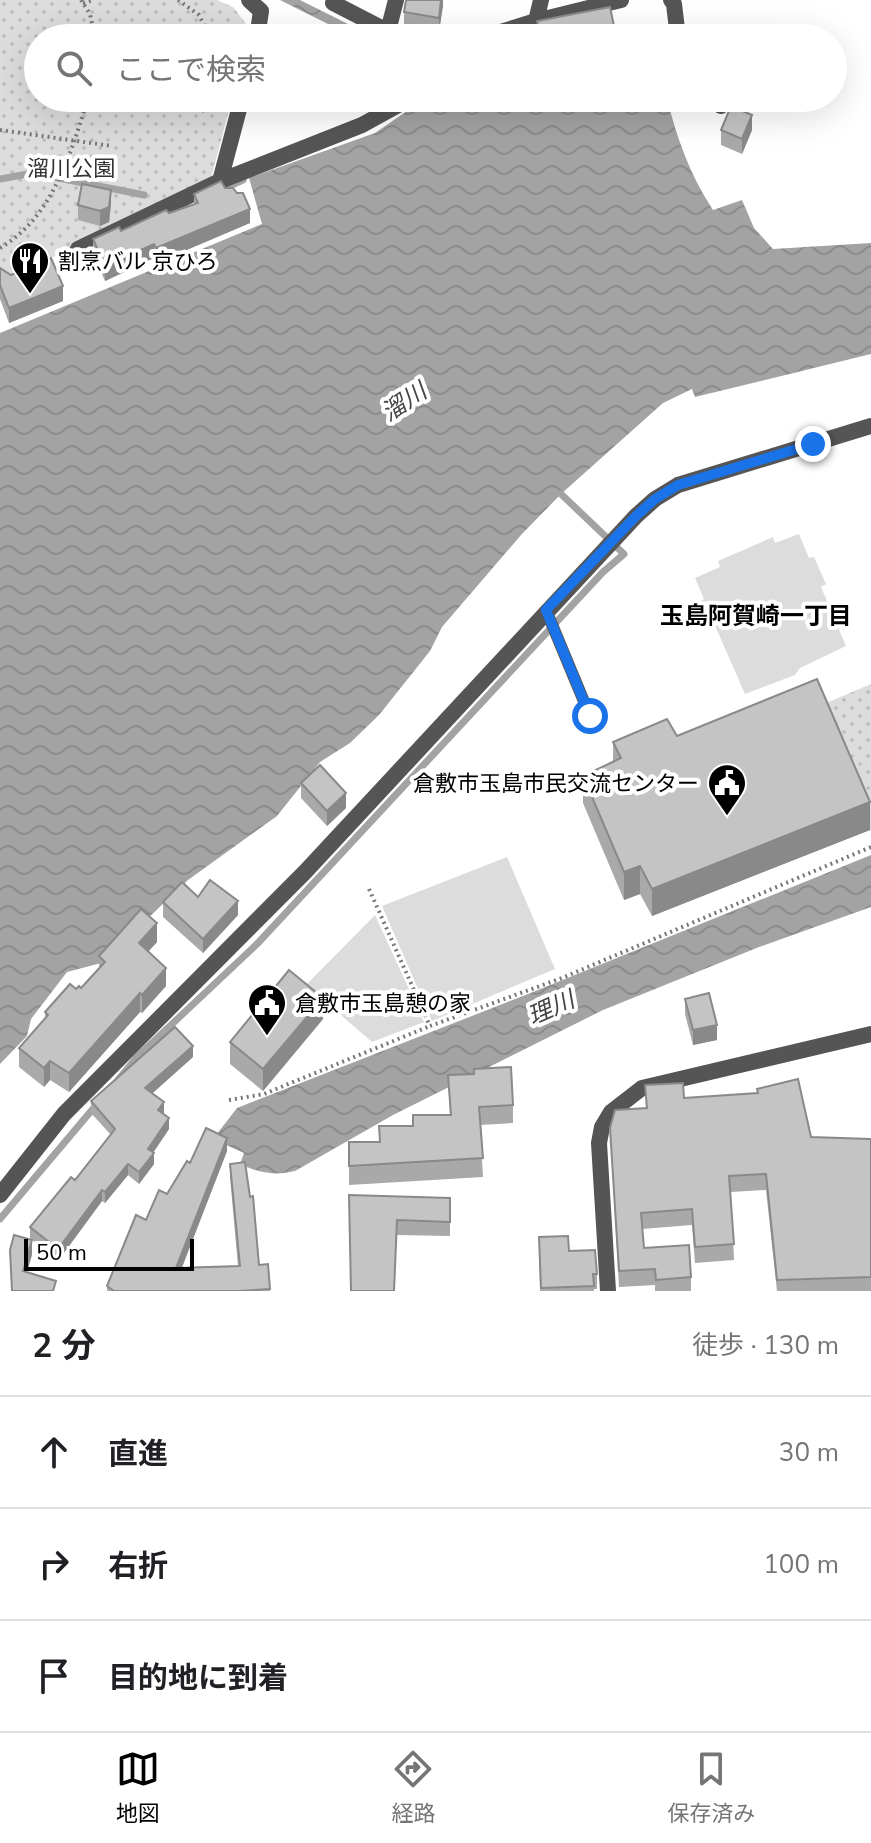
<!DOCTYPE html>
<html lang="ja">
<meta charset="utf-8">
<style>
:root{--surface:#fff;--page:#f6f6f6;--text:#202124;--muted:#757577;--line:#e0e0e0;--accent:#000}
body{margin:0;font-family:"Nunito Sans","Noto Sans JP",sans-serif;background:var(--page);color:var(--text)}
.scale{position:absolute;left:24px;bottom:20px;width:170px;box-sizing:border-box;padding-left:8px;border:4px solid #000;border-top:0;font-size:22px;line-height:28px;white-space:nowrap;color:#000;-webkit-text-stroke:6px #fff;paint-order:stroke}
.stop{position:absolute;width:24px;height:24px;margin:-18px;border:6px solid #1a73e8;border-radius:50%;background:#fff}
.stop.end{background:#1a73e8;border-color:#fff;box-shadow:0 2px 8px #0008}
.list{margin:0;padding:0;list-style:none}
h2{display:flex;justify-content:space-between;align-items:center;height:104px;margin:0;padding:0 32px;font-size:34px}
h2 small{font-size:26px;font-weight:400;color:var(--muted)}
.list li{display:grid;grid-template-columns:52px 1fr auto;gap:24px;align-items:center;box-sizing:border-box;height:112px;padding:0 32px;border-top:2px solid var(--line)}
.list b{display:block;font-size:30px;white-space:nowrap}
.list em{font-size:26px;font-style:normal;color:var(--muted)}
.icon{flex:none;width:44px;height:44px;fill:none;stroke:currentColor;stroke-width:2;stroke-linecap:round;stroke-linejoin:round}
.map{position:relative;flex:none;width:871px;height:1291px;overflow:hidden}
.search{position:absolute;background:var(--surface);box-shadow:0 8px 32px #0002;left:24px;right:24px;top:24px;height:88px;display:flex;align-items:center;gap:20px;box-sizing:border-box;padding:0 28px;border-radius:44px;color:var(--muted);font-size:30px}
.sheet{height:440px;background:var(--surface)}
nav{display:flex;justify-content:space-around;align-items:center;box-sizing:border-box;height:112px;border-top:2px solid var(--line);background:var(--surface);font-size:22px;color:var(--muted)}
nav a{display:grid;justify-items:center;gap:4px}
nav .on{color:var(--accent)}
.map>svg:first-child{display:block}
.green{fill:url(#green-dots)}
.pitch{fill:#dcdcdc}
.water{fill:url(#water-waves)}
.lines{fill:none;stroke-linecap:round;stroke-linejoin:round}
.stream{stroke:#a3a3a3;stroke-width:7}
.path{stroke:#777;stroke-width:4;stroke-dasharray:2 4;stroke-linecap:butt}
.lane{stroke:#555;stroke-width:12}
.street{stroke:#555;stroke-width:16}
.wall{fill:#a9a9a9}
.shaded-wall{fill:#898989}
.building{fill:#c4c4c4;stroke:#898989;stroke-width:2}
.route{stroke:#1a73e8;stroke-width:10}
.labels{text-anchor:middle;stroke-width:8;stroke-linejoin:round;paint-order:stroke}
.park-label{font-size:22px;fill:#333;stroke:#fff}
.poi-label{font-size:22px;fill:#000;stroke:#fff;text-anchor:start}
.water-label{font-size:24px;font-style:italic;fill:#444;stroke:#fff}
.neighbourhood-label{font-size:24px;font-weight:bold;fill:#000;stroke:#fff}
</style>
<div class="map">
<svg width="871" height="1291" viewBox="0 0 871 1291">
<defs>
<pattern id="green-dots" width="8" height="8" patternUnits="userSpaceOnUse" patternTransform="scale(2)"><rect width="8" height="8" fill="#dcdcdc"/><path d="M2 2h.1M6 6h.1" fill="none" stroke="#bbb" stroke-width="1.8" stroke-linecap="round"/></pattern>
<pattern id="water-waves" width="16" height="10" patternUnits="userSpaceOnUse" patternTransform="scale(2)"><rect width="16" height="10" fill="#a3a3a3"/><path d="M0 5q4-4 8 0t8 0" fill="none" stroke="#8b8b8b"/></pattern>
</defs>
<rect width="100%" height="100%" fill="#fff"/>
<g class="green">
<polygon points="0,0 217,0 233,7 250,29 248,38 38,38 38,98 232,98 212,175 204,186 74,246 0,285"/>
<polygon points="871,684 871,832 817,707"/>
</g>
<g class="pitch">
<polygon points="799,534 809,558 814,557 826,584 821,587 846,646 800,668 795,675 745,694 713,621 708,623 699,602 704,599 695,578 720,567 718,561 773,537 775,543"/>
<polygon points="507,857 555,969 432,1021 382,906"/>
<polygon points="375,915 424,1022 372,1042 306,985"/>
</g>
<g class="water">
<polygon points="280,0 300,0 376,38 356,38"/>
<path d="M426 98H463L481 111 533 98H667C677 139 690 175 713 210L742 200 754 228 773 249 871 243V354L695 397 692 389 663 403 561 494 521 535 442 627 430 651 379 715 350 743 320 762 277 816 188 880 101 963 67 972 31 1019 27 1036 0 1064V333L262 224 249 178 375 133Z"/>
<path d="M871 855V907L759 947 603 1010 393 1115 295 1171C274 1176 260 1173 240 1164L244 1153 213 1139 237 1108 528 994Z"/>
</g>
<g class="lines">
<g class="stream">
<polyline points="0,179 33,173 144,195"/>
<polyline points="218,191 243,180"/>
<polyline points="118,1080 137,1057 257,944 603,572 624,554 561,494"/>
<polyline points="0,1219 97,1104"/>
</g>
<g class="path">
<polyline points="81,0 90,14 95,38"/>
<polyline points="178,0 199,15 210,38"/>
<polyline points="83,3 94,0"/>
<polyline points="202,112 208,98"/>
<polyline points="0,130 112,146"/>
<path d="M0 248C53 217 71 153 88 98"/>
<polyline points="369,889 430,1026 562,978 871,847"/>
<polyline points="229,1100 264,1094 430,1026"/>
</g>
<polyline class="lane" points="546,610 590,716"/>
<g class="street">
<polyline points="249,0 261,11 257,38"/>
<polyline points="334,0 333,3 401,38"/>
<polyline points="541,0 536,21 621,0"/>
<polyline points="671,0 674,4 678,38"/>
<polyline points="388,31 396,0"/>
<polyline points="481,38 536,21"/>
<polyline points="716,98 721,106"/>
<polyline points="220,181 362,125 411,98"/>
<polyline points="78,249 220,181 242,98"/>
<polyline points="0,1195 64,1114 305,872 636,516 655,499 678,485 871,426"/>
<polyline points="608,1291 599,1143 602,1127 611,1112 642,1088 871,1034"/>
</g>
</g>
<g class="wall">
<polygon points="443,0 439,32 404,27 404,12"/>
<polygon points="728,98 760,98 760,100 747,112 752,130 742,154 721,145 721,130 731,107"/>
<polygon points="194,194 250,223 156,263 154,258 105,281 93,254 93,239 121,231 194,205"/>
<polygon points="111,204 109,222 100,226 78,220 78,205"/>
<polygon points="0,268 11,275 63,301 9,323 0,299"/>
<polygon points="677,736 870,830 652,916 640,894 624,900 583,803 583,776 613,762 613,742"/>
<polygon points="301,783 346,808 327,826 301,798"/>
<polygon points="198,897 238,915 203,953 163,917 163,902"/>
<polygon points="157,942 148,951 166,986 142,1013 140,1012 69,1092 50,1080 44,1087 19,1067 19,1048 45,1019 45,1012 76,989 81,988 99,969 99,956"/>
<polygon points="685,999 717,1040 693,1045 685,1014"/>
<polygon points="323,1019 263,1091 230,1064 230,1042"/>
<polygon points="193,1057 152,1093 164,1113 169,1129 153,1153 154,1164 139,1184 128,1175 105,1203 102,1201 58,1261 30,1238 30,1227 75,1180 111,1135 91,1113 91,1101"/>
<polygon points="448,1075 513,1105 513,1123 480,1125 483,1177 349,1185 349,1142 379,1142 413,1126 450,1115"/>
<polygon points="645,1085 684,1098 757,1093 757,1089 811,1137 871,1139 871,1291 777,1291 766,1190 731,1192 734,1260 695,1263 692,1225 642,1229 644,1248 691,1277 691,1291 655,1291 655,1285 619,1287 610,1128 646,1109"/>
<polygon points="227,1151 182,1268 238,1266 230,1177 230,1164 259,1265 268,1264 270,1291 107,1291 107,1286 146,1220 190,1163"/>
<polygon points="349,1195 450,1198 450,1236 397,1235"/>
<polygon points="539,1237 569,1251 597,1274 597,1289 594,1289 594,1291 540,1291"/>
</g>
<g class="shaded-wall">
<polygon points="441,0 443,0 443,6 439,32 439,18"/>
<polygon points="614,26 614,38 559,38"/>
<polygon points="746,98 760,98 760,100 741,118 741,103"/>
<polygon points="752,115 752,130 742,154 742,139"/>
<polygon points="111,190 111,204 109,222 100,226 100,211"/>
<polygon points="250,209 250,223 156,263 156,248"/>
<polygon points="154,244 154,258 105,281 105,266"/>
<polygon points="63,286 63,301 9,323 9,308"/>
<polygon points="346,793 346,808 327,826 327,811"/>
<polygon points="870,802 870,830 652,916 652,889"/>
<polygon points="640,866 640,894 624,900 624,872"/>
<polygon points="238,901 238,915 203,953 203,939"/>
<polygon points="157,923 157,942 139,962 139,943"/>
<polygon points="166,968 166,986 142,1013 142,995"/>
<polygon points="140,993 140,1012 69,1092 69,1073"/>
<polygon points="323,998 323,1019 263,1091 263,1069"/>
<polygon points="717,1025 717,1040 693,1045 693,1030"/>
<polygon points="193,1046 193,1057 145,1100 145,1088"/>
<polygon points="50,1061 50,1080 44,1087 44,1068"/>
<polygon points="164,1102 164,1113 158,1122 158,1110"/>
<polygon points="169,1118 169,1129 148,1160 148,1149"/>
<polygon points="227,1138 227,1151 176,1282 176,1268"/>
<polygon points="154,1153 154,1164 139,1184 139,1172"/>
<polygon points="128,1164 128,1175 105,1203 105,1192"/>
<polygon points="102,1190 102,1201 58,1261 58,1249"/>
<polygon points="32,1240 32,1255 23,1286 23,1271"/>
</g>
<g class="building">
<polygon points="406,0 441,0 439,18 404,12"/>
<polygon points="610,7 614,26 559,38 541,38 537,21"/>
<polygon points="736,98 746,98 741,103"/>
<polygon points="731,106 752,115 742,139 721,130"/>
<polygon points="221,181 225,188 233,188 237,193 243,193 250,209 156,248 154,244 105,266 93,239 119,227 121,231 166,210 169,213 198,203 194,194"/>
<polygon points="82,184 111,190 109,207 100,211 78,205"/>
<polygon points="51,258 63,286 9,308 0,285 0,268 11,275"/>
<polygon points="817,679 870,802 652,889 640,866 624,872 583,776 621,758 613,742 667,719 677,736"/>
<polygon points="320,765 346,793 327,811 301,783"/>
<polygon points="210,880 238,901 203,939 163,902 182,882 198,897"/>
<polygon points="141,909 157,923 139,943 166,968 142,995 140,993 69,1073 50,1061 44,1068 19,1048 48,1015 45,1012 70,984 76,989 79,986 81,988 105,962 99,956"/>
<polygon points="289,970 323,998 263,1069 230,1042"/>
<polygon points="709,993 717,1025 693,1030 685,999"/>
<polygon points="175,1027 193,1046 145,1088 164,1102 158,1110 169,1118 148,1149 154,1153 139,1172 128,1164 105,1192 102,1190 58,1249 30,1227 71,1177 75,1180 115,1129 91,1101"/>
<polygon points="511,1067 513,1105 479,1107 483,1158 349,1166 349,1142 380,1142 379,1126 413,1126 413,1115 451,1115 448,1075 474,1074 474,1069"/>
<polygon points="798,1079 811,1137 871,1139 871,1277 777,1280 766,1174 729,1176 734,1244 695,1247 692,1209 641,1213 644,1248 689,1245 691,1277 656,1280 655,1269 619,1271 610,1128 615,1110 647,1108 645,1085 683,1083 684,1098 758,1093 757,1089"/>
<polygon points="206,1128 227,1138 176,1268 240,1266 230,1164 245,1162 250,1197 253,1196 259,1265 268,1264 270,1289 239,1291 114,1291 107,1286 136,1215 146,1220 159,1190 167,1194 187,1161 190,1163"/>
<polygon points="349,1195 450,1198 450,1222 397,1220 394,1291 351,1291"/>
<polygon points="14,1235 32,1240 23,1271 56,1281 53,1291 12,1291 10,1250"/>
<polygon points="568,1236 569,1251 595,1250 597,1274 593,1274 594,1286 541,1288 539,1237"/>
</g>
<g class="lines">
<polyline class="route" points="590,716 546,610 636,516 655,499 678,485 813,444"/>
</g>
<defs>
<g id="restaurant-pin" transform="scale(2)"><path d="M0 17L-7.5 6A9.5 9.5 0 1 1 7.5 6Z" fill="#000" stroke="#fff"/><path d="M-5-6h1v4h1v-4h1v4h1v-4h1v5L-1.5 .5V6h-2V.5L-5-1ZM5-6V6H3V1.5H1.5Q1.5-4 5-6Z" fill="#fff"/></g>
<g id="civic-pin" transform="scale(2)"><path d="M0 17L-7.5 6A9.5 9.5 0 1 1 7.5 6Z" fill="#000" stroke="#fff"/><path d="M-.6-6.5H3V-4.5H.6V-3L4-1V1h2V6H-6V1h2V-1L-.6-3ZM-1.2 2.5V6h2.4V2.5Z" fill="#fff"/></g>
</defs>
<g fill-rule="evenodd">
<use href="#restaurant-pin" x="30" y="261"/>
<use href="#civic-pin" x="727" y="783"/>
<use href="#civic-pin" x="267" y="1003"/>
</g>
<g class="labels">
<g class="park-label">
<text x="71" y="176">溜川公園</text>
</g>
<g class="poi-label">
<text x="58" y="269">割烹バル 京ひろ</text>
<text x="699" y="791" text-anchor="end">倉敷市玉島市民交流センター</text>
<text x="295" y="1011">倉敷市玉島憩の家</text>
</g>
<g class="water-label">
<text transform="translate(404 402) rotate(-34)" y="8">溜川</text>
<text transform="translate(551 1008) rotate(-24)" y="8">理川</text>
</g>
<g class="neighbourhood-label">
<text x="756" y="624">玉島阿賀崎一丁目</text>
</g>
</g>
</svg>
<div class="scale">50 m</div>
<div class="stop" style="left:590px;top:716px"></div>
<div class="stop end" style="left:813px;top:444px"></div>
<div class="search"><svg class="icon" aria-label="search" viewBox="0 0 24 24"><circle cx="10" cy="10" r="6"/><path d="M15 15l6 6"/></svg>ここで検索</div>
</div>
<section class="sheet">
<h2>2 分<small>徒歩 · 130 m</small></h2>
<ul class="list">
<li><svg class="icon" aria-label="ahead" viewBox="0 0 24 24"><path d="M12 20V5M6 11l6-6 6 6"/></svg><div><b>直進</b></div><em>30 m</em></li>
<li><svg class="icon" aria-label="right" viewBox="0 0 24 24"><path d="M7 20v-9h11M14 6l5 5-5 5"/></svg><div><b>右折</b></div><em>100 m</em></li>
<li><svg class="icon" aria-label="arrive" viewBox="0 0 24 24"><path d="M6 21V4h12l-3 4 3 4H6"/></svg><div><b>目的地に到着</b></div></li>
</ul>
</section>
<nav>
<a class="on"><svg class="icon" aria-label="map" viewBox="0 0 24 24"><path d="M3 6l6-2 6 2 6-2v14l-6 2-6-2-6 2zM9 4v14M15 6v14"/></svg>地図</a>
<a><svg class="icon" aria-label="directions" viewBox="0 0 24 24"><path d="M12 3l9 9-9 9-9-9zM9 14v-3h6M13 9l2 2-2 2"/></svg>経路</a>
<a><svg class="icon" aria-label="saved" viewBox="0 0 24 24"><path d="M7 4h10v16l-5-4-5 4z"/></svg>保存済み</a>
</nav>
